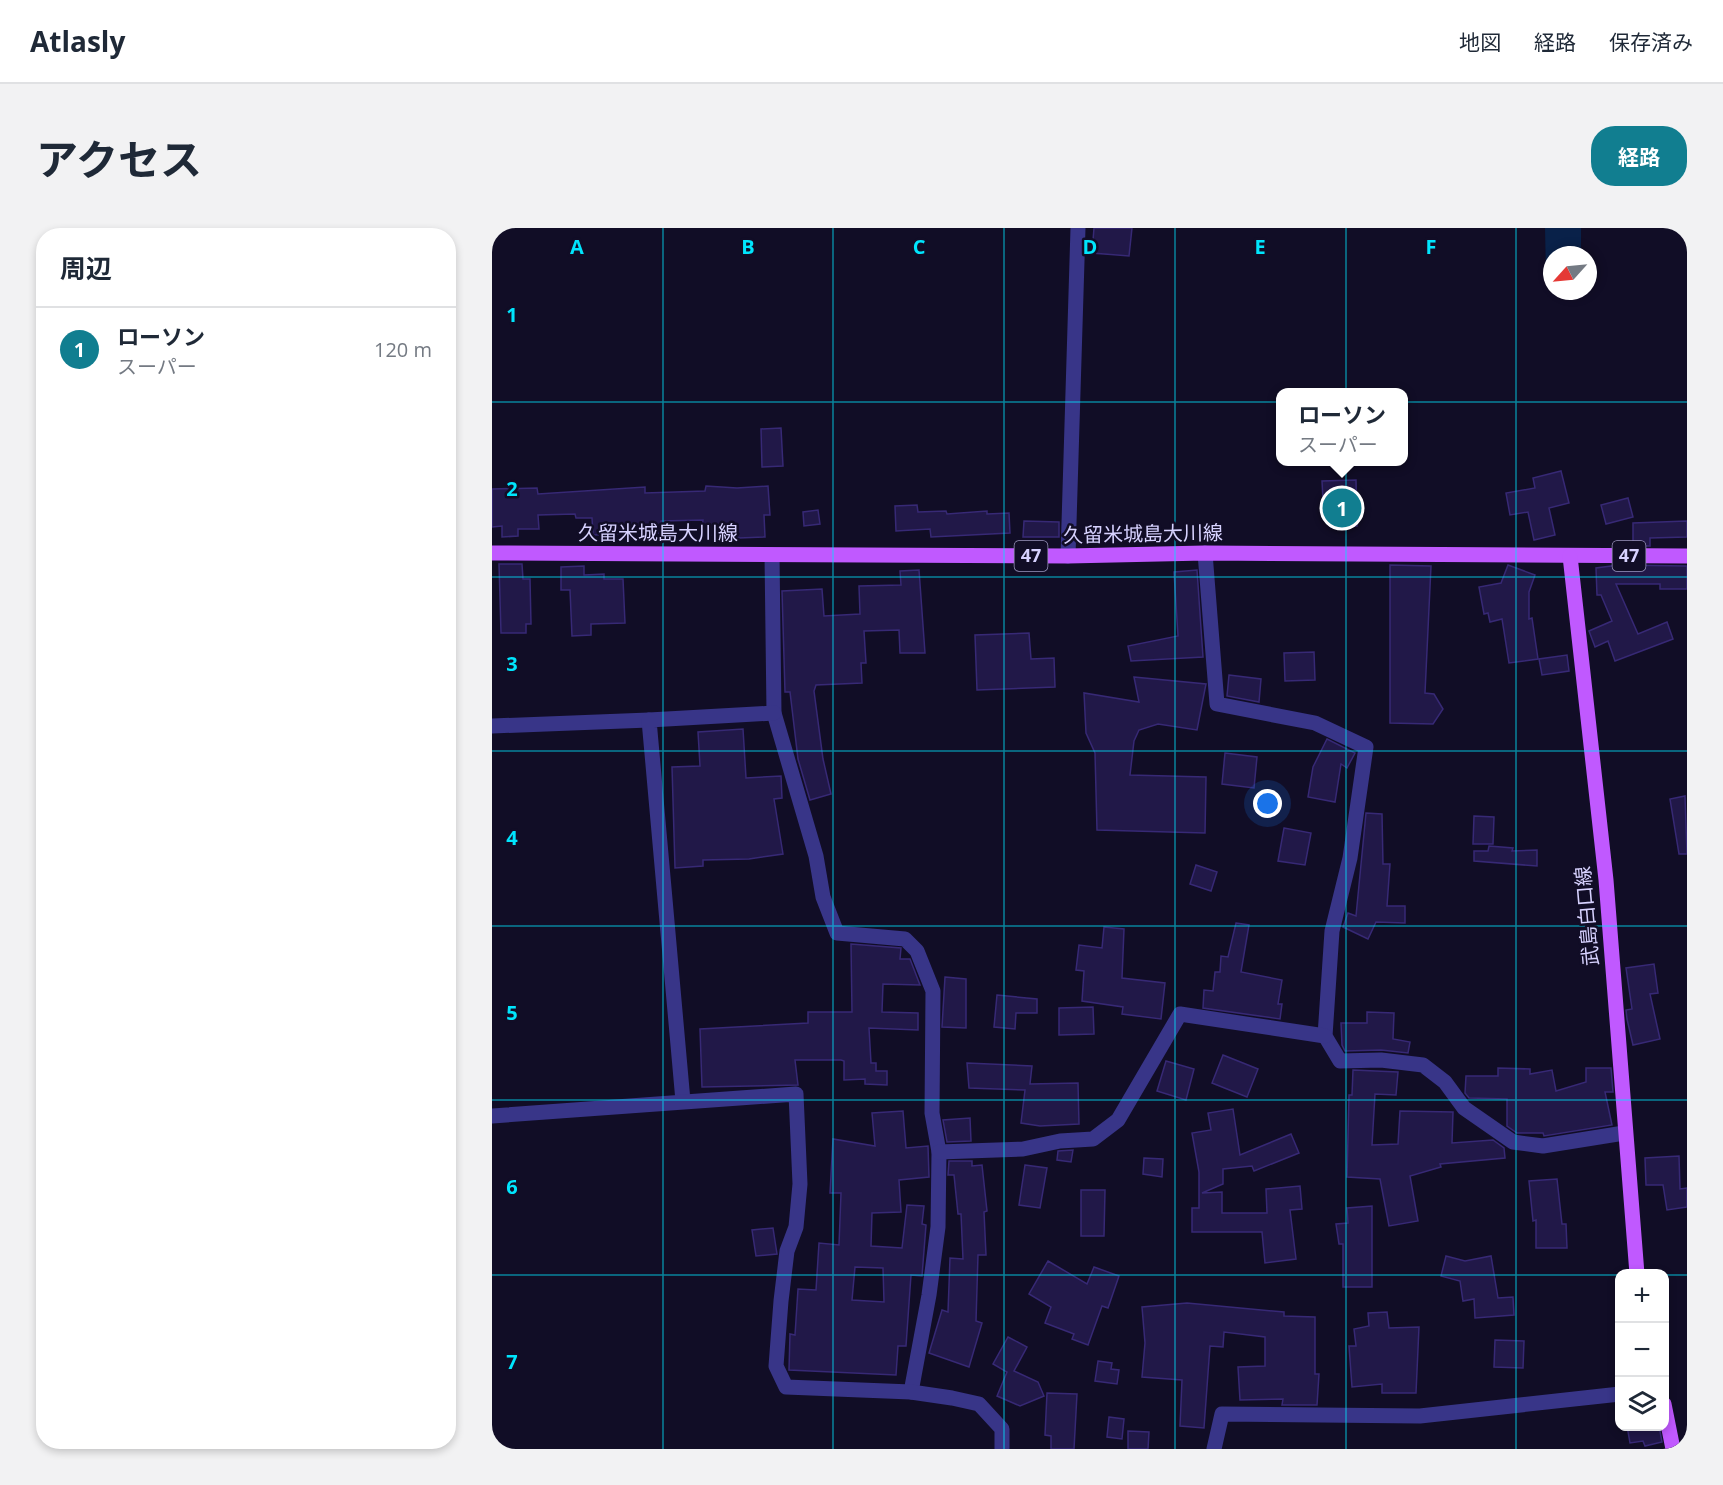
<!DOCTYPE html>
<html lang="ja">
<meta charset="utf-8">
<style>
:root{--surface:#fff;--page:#f2f2f3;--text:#1f2937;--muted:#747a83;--line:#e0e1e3;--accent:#117e90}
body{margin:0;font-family:"Open Sans","Noto Sans JP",sans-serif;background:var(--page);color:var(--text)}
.controls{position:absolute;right:18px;bottom:18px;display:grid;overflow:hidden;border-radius:12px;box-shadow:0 3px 9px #0003}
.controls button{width:54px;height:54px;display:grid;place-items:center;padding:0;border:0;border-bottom:2px solid var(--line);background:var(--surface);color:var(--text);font:30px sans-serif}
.compass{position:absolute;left:1051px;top:18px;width:54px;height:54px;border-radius:50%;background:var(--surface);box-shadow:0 3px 9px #0003;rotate:243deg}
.you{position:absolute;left:776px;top:576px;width:21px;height:21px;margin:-15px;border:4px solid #fff;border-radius:50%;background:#1a73e8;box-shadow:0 0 0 9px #1a73e833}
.badge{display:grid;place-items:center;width:39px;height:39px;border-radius:50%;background:var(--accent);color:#fff;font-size:20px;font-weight:700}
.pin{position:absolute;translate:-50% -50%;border:3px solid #fff;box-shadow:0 2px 6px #0006}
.popup{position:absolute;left:784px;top:160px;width:132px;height:78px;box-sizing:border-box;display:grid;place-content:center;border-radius:12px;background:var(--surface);filter:drop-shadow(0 2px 4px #0005);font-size:20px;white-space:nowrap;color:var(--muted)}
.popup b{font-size:22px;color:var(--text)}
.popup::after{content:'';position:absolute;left:50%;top:100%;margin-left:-12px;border:12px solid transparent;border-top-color:var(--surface)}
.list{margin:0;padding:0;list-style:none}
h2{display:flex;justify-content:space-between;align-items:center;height:78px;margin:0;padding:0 24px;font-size:26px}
h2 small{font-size:20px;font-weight:400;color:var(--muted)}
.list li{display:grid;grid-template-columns:39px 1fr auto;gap:18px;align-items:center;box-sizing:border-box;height:84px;padding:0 24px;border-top:2px solid var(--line)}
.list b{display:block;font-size:22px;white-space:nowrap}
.list p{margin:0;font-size:20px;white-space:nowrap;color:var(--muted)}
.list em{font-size:20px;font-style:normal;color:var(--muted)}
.icon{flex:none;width:33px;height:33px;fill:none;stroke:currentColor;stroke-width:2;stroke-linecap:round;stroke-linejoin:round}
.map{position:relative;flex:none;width:1195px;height:1221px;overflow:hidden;border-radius:24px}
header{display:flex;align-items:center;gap:36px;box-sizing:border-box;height:84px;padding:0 30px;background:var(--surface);border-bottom:2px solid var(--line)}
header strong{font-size:28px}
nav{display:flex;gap:33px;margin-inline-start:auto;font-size:21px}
.intro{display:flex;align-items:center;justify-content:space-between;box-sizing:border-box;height:144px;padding:0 36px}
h1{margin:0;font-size:42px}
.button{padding:15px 27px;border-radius:24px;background:var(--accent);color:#fff;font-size:21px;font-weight:700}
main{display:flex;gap:36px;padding:0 36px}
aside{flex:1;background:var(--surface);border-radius:24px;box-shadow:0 3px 9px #0003}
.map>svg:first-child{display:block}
.water{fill:#092149}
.building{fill:#211848;stroke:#372975;stroke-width:1.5;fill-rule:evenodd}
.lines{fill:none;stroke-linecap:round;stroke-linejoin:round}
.minor{stroke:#383588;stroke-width:15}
.major{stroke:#c059ff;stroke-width:15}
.grid{fill:none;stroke:#00e5fd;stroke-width:1.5;stroke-opacity:0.55}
.labels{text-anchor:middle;stroke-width:5;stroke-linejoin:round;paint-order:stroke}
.shield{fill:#110d26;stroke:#9c97be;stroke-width:1.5}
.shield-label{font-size:18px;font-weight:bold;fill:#d7d2ff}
.street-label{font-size:20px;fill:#d7d2ff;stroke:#110d26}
.grid-label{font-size:20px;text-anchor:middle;font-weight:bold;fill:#00e5fd;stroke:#110d26;stroke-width:5;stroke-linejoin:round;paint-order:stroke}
</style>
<header>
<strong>Atlasly</strong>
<nav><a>地図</a><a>経路</a><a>保存済み</a></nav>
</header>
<div class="intro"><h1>アクセス</h1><a class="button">経路</a></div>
<main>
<aside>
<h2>周辺<small></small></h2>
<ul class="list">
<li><span class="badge">1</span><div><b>ローソン</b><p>スーパー</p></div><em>120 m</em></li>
</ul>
</aside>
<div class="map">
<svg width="1195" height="1221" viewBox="0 0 1195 1221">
<rect width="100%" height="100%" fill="#110d26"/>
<polygon class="water" points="1053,0 1089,0 1089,27 1060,27 1060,48 1054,48"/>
<g class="building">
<polygon points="602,0 640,0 637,28 600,25"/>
<polygon points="289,200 291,238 270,239 269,201"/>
<polygon points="1069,243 1077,275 1057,280 1063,307 1042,312 1036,284 1018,287 1014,265 1043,260 1041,250"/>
<polygon points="864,252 865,298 839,299 832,290 830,253"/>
<polygon points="214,258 245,260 276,258 278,287 272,287 273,309 247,310 210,306 211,292 169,293 169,305 101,307 100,290 84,290 83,286 46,287 47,301 26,301 26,308 10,309 10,298 0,299 0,261 45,260 46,266 153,259 153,265 213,263"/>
<polygon points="1136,270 1141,289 1114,296 1109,277"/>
<polygon points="425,277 426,284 454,283 455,286 495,283 495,286 517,285 518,305 439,309 438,301 404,303 403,278"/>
<polygon points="326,282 328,296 312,298 311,284"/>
<polygon points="532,293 567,294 567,309 531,309"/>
<polygon points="1195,293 1195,309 1158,310 1158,318 1141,318 1141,295"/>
<polygon points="7,336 30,336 31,351 38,351 39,396 34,396 34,405 9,405"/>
<polygon points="898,337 939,338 933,465 942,466 951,481 941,496 898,495"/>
<polygon points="1016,337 1043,347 1037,364 1037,391 1040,390 1046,431 1017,435 1010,391 998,394 996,385 992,386 987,359 1009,355"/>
<polygon points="1127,337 1195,338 1195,361 1168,361 1168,356 1124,356 1146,406 1175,394 1181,411 1123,433 1116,413 1103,419 1097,403 1120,393 1109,367 1105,367 1104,340"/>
<polygon points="92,338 92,347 112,346 112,351 131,351 133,395 99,396 99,407 80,408 78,362 69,362 69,339"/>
<polygon points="427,342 433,425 408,425 407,402 372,403 374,435 369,435 370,455 324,457 322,463 331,531 339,566 318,572 306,531 298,464 293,464 290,363 330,361 332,388 368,386 367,358 409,357 408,343"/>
<polygon points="705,342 711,429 639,433 636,418 686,408 682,344"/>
<polygon points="537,405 539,431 562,430 563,459 485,462 483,407"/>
<polygon points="822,424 823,452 793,453 792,425"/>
<polygon points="1075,427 1077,443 1050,447 1047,431"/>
<polygon points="737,447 769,451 767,474 735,468"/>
<polygon points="642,449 714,456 705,502 666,496 647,502 642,513 638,547 714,549 713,605 605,602 603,525 594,505 592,465 647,474"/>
<polygon points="251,501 254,550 289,548 290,570 282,571 291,626 257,631 211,632 211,638 183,640 180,539 208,538 206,504"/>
<polygon points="835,511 863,525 855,540 849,536 843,574 816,569 821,539"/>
<polygon points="733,525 765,529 762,560 730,556"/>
<polygon points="1193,568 1195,626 1187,626 1178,571"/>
<polygon points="874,585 890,586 891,636 898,636 895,678 913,678 913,695 884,694 876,711 851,699 856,685 864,688"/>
<polygon points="982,588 1002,589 1001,616 981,616"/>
<polygon points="792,600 819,605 813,637 786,633"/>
<polygon points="997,618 1021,620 1020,623 1045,622 1045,638 982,633 982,623 996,623"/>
<polygon points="704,637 725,644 719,663 698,656"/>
<polygon points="744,695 757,697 749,744 790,752 786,776 790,776 788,791 711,780 712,762 721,763 723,744 728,744 729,728 736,729"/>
<polygon points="612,699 632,701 630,750 673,755 669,791 630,786 631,779 590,773 592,743 584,742 587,717 610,720"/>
<polygon points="359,716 409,720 408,731 418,731 428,757 391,756 390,784 426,785 426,802 377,800 379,835 384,835 384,843 395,843 395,857 373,856 373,851 352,852 352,833 349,832 303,832 306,857 210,859 208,801 316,795 316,784 360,784"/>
<polygon points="1162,736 1166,765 1158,766 1168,811 1141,817 1135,791 1134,782 1140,781 1134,740"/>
<polygon points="453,749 474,751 474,800 450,799"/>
<polygon points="505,767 545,771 545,785 524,785 523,801 502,799"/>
<polygon points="601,779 602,806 567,807 567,780"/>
<polygon points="875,784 902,785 901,811 918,814 916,825 889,822 853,823 850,817 849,795 875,795"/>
<polygon points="731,827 766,841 755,869 720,855"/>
<polygon points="674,833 702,841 694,872 665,863"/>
<polygon points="475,835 540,838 538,856 586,855 587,896 548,898 529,895 533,862 477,860"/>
<polygon points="1006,840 1038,841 1038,846 1060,842 1064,863 1094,854 1094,840 1119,840 1121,864 1113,864 1120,897 1052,908 1051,905 1025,905 1015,898 1015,871 977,870 973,865 974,848 1006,848"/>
<polygon points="861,842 906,844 904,867 883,866 880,917 906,916 908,883 961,884 960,915 1001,912 1012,920 1013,930 948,936 949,939 918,948 926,993 897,998 888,951 855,949 857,867 860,867"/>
<polygon points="741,881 748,927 799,906 807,925 762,943 760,938 731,941 731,956 710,965 730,964 730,985 775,985 774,961 808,958 810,981 798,982 804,1031 773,1035 770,1004 700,1004 700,980 707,980 707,944 700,905 719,902 716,885"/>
<path d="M411 883 414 920 436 918 437 949 407 952 409 984 380 985 379 1018 410 1020 415 977 432 978 430 996 434 997 430 1048 419 1047 414 1118H406L404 1147 297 1142 298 1106 303 1107 306 1061 324 1062 327 1015 347 1017 349 965H338L341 911 383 918 380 885ZM363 1039 391 1040 392 1074 360 1072Z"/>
<polygon points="478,890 479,913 455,914 451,892"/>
<polygon points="581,922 579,934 565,932 566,923"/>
<polygon points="1187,928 1188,961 1195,960 1195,979 1175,982 1171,957 1154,957 1153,930"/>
<polygon points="652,930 671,931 670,949 651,946"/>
<polygon points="457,933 480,933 480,938 490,937 495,983 492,984 494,1027 486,1027 484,1093 490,1095 477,1139 437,1125 450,1082 456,1084 458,1030 471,1031 469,986 466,986 462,947 456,947"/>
<polygon points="533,937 555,940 548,980 527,977"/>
<polygon points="1065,951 1070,996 1074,996 1075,1020 1044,1020 1044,992 1041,993 1037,953"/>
<polygon points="589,962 613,962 612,1008 589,1008"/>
<polygon points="880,978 880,1059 851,1059 851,1016 847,1016 844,996 856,995 855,980"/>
<polygon points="281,1000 285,1026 264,1028 260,1002"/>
<polygon points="954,1028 973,1033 999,1028 1006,1070 1021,1069 1022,1087 983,1090 982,1071 971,1073 968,1053 949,1048"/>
<polygon points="556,1033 595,1056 602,1039 627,1048 616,1080 610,1078 596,1117 580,1111 582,1106 553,1095 559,1079 537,1066"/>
<polygon points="695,1075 792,1084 792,1088 823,1089 823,1146 827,1146 825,1177 790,1177 791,1171 748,1172 746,1139 773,1138 773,1109 732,1104 731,1119 718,1118 712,1200 688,1198 690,1152 650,1149 653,1115 650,1079"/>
<polygon points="895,1084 897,1100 927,1099 924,1165 890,1165 890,1156 860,1159 857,1118 864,1118 862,1101 877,1098 876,1085"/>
<polygon points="516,1109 535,1119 522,1143 546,1154 552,1168 528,1178 505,1168 515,1144 501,1136"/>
<polygon points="1003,1112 1032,1113 1031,1140 1002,1139"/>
<polygon points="606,1133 620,1135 619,1141 627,1142 625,1156 603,1153"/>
<polygon points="555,1165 585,1166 582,1221 559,1221 559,1208 553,1207"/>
<polygon points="617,1189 632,1191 630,1211 615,1209"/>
<polygon points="1135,1198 1167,1198 1170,1214 1153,1218 1151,1213 1138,1215"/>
<polygon points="636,1203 657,1204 656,1221 636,1221"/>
</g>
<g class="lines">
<g class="minor">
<polyline points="713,325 725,476 823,495 874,519 858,630 840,703 833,808 848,833 889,832 931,837 953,854 972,880 1021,914 1051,918 1132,905"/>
<polyline points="280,327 282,485 324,628 331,669 345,705 413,711 425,723 441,763 440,885 447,924 446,999 437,1067 419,1164"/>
<polyline points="576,328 586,0"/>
<polyline points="0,498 157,492"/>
<polyline points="191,873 157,492 282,485"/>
<polyline points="0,888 304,866 308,956 304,999 295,1023 289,1073 284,1138 294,1159 419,1164 460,1170 487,1176 510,1201 510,1221"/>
<polyline points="447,924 531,921 568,913 601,911 626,892 688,786 833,808"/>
<polyline points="722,1221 730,1186 928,1188 1128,1166"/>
</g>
<g class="major">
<polyline points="0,325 576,328 713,325 1195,328"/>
<polyline points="1078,328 1114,652 1145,1046"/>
<polyline points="1172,1176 1181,1221"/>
</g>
</g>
<path class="grid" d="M171 0V1221M341 0V1221M512 0V1221M683 0V1221M854 0V1221M1024 0V1221M0 174H1195M0 349H1195M0 523H1195M0 698H1195M0 872H1195M0 1047H1128M1172 1047H1195"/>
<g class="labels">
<g class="shield">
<rect x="522.5" y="313" width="33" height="30" rx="4.5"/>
<rect x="1120.5" y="313" width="33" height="30" rx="4.5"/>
</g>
<g class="shield-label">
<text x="539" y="334">47</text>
<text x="1137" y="334">47</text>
</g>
<g class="street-label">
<text x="166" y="312">久留米城島大川線</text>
<text transform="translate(651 306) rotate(-1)" y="7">久留米城島大川線</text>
<text transform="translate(1095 688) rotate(-95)" y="7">武島白口線</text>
</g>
</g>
<g class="grid-label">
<text x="85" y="26">A</text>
<text x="256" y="26">B</text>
<text x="427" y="26">C</text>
<text x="598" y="26">D</text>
<text x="768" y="26">E</text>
<text x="939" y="26">F</text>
<text x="20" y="94">1</text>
<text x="20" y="268">2</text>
<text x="20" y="443">3</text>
<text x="20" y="617">4</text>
<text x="20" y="792">5</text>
<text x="20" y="966">6</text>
<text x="20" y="1141">7</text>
</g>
</svg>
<div class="controls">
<button>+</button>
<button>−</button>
<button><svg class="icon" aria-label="layers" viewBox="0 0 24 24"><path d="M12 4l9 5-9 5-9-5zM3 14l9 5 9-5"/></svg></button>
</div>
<svg class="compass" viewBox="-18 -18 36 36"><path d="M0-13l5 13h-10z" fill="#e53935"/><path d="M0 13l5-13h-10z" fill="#747a83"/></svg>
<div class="you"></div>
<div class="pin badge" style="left:850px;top:280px">1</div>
<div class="popup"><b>ローソン</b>スーパー</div>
</div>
</main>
